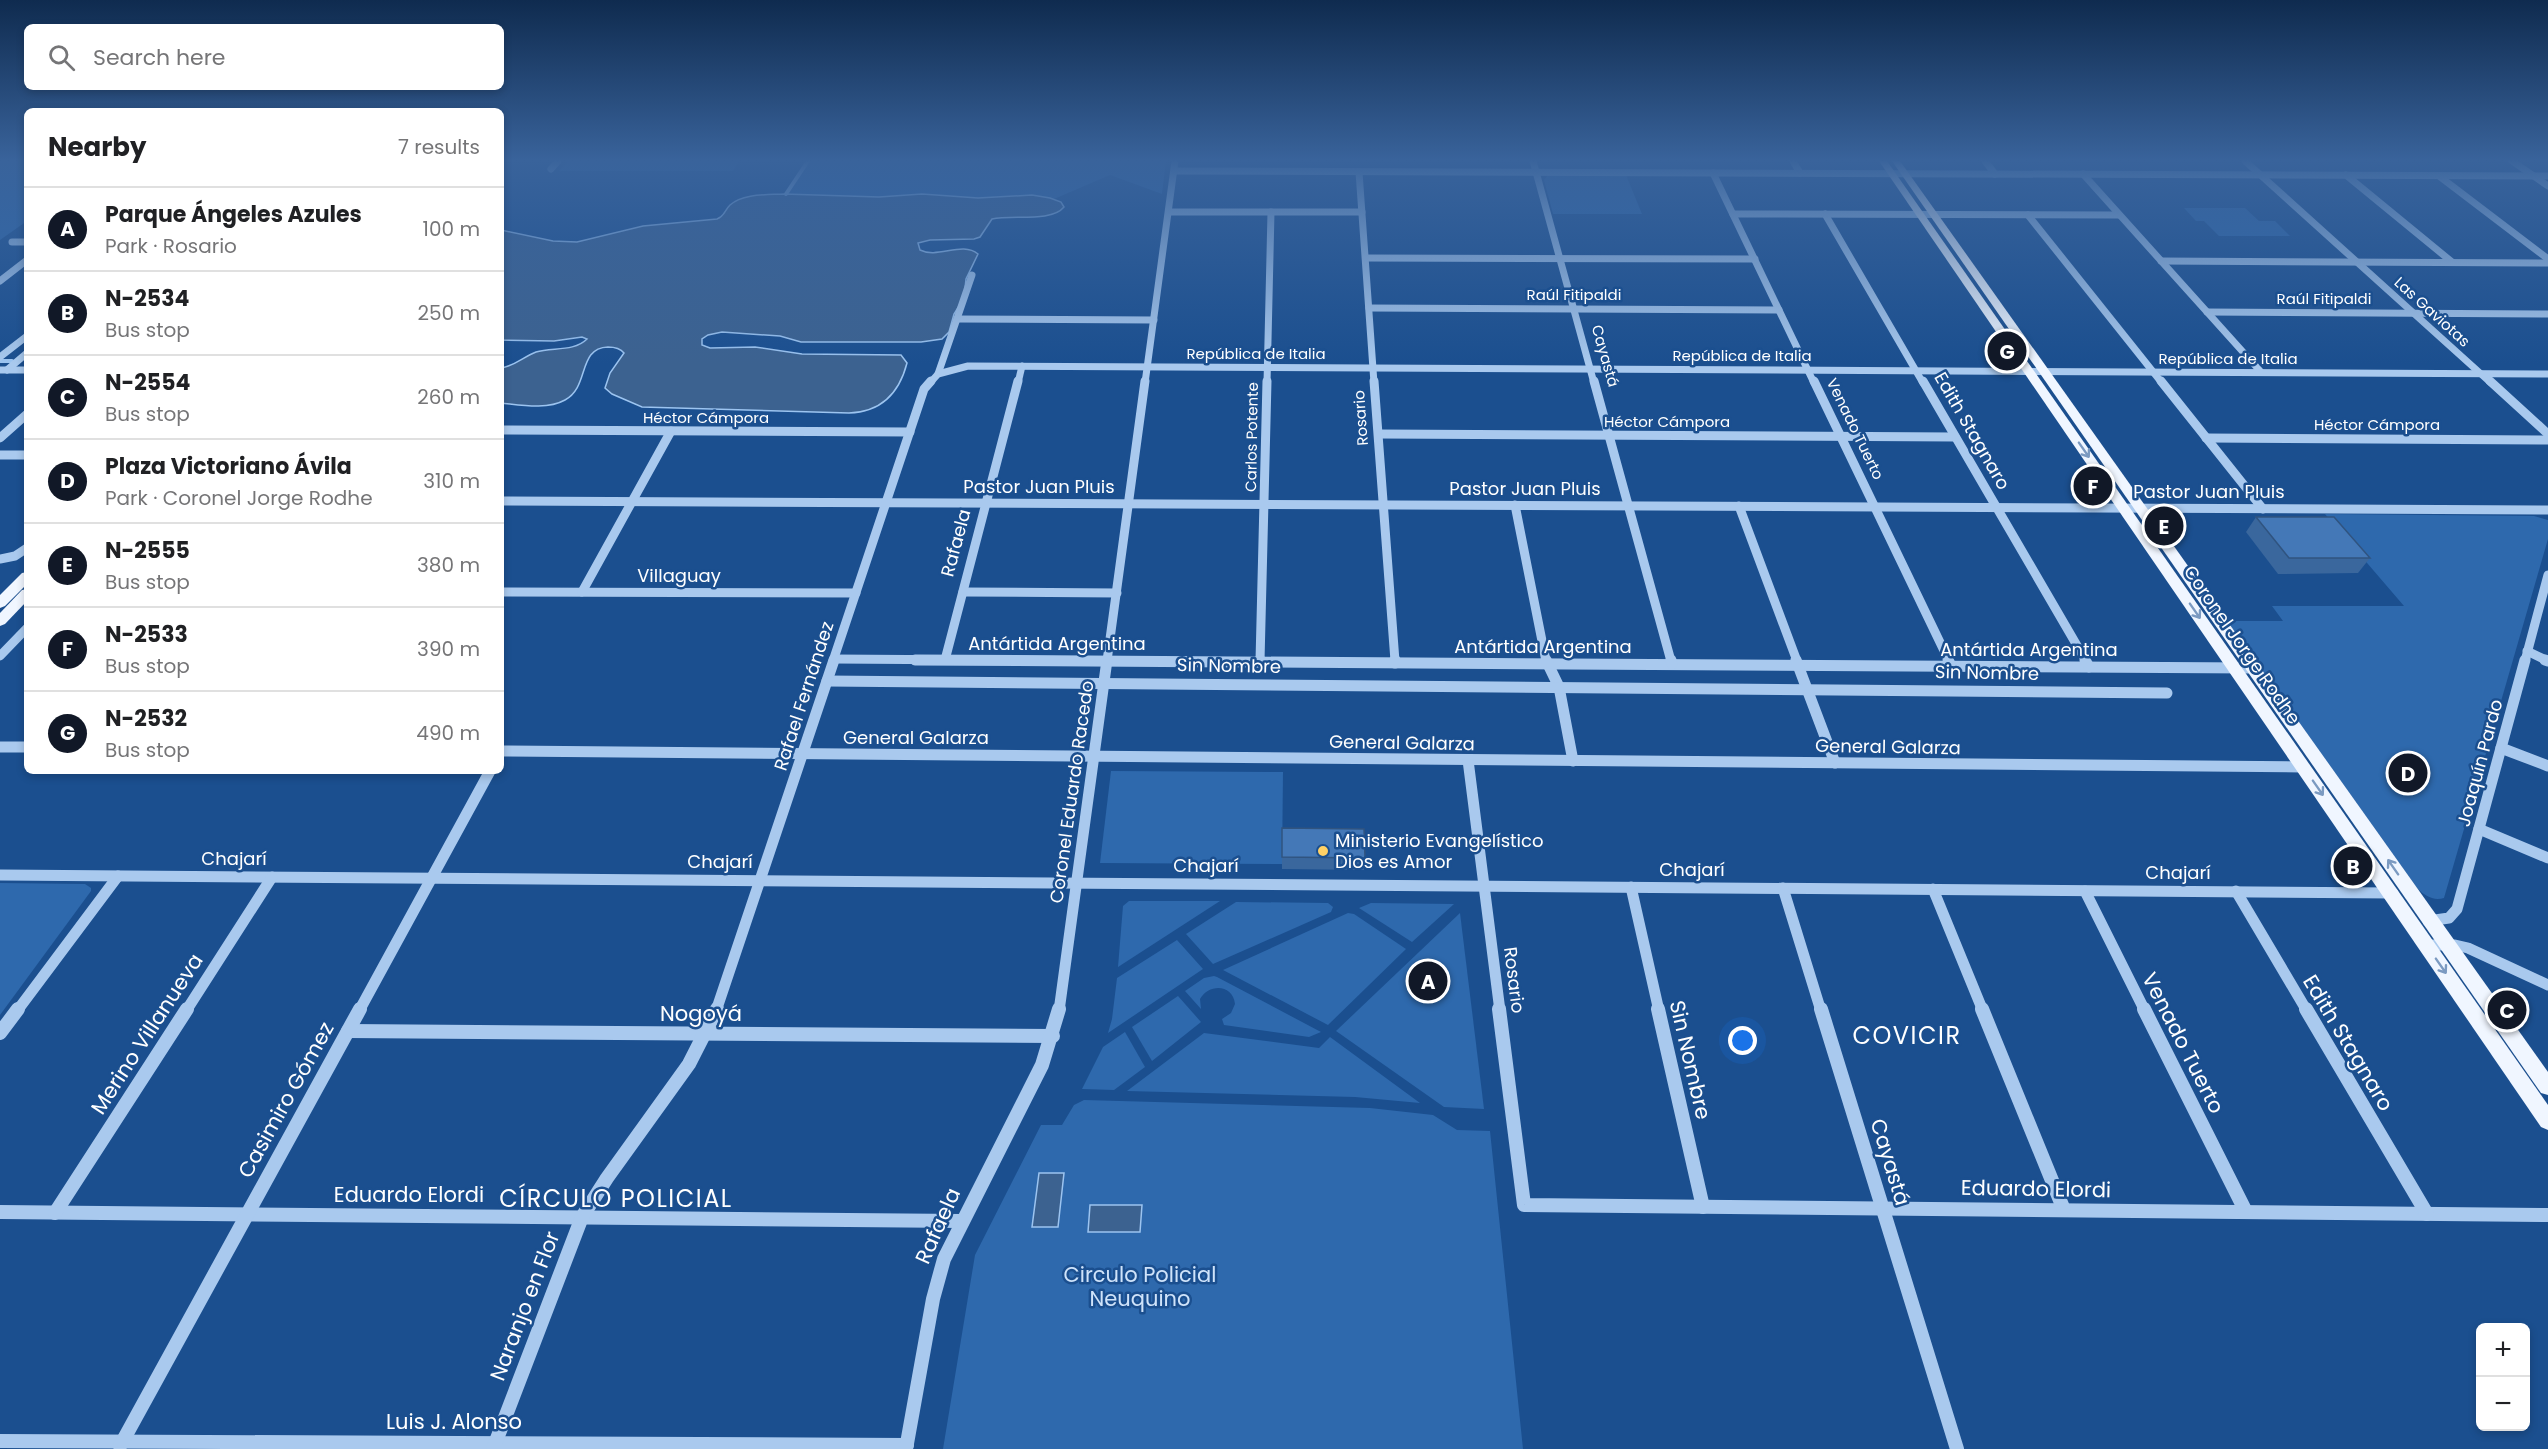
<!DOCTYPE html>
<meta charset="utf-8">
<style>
:root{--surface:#fff;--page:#f6f6f6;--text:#202124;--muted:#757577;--line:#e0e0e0;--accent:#111827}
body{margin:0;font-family:Poppins,sans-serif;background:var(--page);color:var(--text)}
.controls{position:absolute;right:18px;bottom:18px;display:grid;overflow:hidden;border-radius:9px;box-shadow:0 3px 9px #0003}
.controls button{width:54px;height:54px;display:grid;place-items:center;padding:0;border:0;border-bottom:2px solid var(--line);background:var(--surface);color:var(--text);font:30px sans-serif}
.you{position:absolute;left:1743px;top:1041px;width:21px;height:21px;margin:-15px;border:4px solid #fff;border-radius:50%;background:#1a73e8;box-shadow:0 0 0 9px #1a73e833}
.badge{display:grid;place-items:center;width:39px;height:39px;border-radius:50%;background:var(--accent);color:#fff;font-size:20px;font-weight:700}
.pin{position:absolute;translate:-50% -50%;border:3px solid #fff;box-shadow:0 2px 6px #0006}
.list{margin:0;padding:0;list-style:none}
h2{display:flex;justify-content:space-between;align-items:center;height:78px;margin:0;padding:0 24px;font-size:26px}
h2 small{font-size:20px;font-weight:400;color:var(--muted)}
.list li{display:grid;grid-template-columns:39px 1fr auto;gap:18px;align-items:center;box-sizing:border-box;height:84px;padding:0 24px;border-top:2px solid var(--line)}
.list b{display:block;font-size:22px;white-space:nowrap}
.list p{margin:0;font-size:20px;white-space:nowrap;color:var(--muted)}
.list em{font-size:20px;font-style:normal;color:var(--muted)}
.icon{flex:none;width:33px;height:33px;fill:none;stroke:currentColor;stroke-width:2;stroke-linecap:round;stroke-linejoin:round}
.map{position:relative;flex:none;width:2548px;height:1449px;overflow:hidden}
.search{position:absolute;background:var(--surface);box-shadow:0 3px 9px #0003;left:24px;top:24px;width:480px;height:66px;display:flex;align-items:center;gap:15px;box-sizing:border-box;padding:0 21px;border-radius:9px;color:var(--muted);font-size:22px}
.panel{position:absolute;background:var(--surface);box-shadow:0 3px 9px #0003;left:24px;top:108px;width:480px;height:666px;border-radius:9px}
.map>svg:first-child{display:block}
.green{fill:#2e69ad}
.water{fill:#3c6290;stroke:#9cc4f0;stroke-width:1.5}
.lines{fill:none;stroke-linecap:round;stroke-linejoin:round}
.stream{stroke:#9cc4f0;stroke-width:4}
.minor-far3{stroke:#a9c9ee;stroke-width:7}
.minor-far2{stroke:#a9c9ee;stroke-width:9}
.minor-far1{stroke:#a9c9ee;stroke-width:11}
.minor{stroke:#a9c9ee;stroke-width:14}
.major{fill:#f0f6ff;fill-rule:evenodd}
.wall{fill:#3a679d}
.building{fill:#4478b7;stroke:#305480;stroke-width:1.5}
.oneway{stroke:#7b9ac1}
.poi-dot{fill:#ffd166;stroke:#1b4f8f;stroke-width:2}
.labels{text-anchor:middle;stroke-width:5;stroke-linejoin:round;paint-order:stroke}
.far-street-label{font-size:15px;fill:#fff;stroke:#1b4f8f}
.street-label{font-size:18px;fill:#fff;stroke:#1b4f8f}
.poi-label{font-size:18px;fill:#fff;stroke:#1b4f8f;text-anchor:start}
.near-street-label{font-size:21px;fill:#fff;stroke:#1b4f8f}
.near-park-label{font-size:21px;fill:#cfe3fa;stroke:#1b4f8f}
.near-neighbourhood-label{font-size:24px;letter-spacing:1.5px;fill:#fff;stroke:#1b4f8f}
</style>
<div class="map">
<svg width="2548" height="1449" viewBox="0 0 2548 1449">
<rect width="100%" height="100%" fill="#1b4f8f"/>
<g class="green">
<polygon points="0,161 27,161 27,221 0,240"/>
<polygon points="568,161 739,161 733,171 559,171"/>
<polygon points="808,161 1166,161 1162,194 1110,175 1054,199 1024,195 978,198 922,194 879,197 786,194"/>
<polygon points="1548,175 1626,175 1642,214 1553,214 1544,180"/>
<polygon points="2184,208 2245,208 2259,221 2275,221 2290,236 2219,236 2204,221 2196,221"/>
<path d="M2325 514 2534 516 2548 520V539L2444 898C2433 901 2425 896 2417 888L2227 621H2283L2272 606H2404Z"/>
<polygon points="1111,771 1283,772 1282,864 1100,863"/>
<polygon points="0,883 85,884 91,888 91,891 0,1015"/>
<polygon points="1129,901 1220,901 1118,967 1123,906"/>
<polygon points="1236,902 1328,903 1333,907 1331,912 1213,964 1186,934"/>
<polygon points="1371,903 1454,904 1412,942 1359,908"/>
<polygon points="1348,913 1354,914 1406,949 1328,1025 1223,970"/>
<polygon points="1460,913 1484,1109 1444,1107 1336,1031"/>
<polygon points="1177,940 1203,969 1108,1033 1112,1019 1117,978"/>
<path d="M1214 976 1217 977 1321 1032 1309 1037 1224 1025 1222 1019 1231 1013 1235 1004C1233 984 1209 983 1200 999L1201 1009 1185 991 1204 978Z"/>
<polygon points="1178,996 1201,1022 1152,1061 1132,1027"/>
<polygon points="1125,1032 1145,1067 1114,1090 1082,1089 1103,1047"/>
<polygon points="1204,1033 1319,1048 1330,1037 1420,1103 1355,1097 1127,1091"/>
<polygon points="1084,1100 1370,1108 1433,1115 1457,1130 1490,1131 1523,1449 943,1449 975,1255 1041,1125 1062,1125 1074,1105"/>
</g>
<g class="water">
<path d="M784 194 879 197 922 194 978 198 1032 195 1050 198 1061 202 1064 207C1051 223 1011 214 992 219L980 237 974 239 930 240 918 243 920 250C938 259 962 241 978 254L966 279 964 298 954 314 949 332 942 339 921 342H801L780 336 722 332 708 335 702 339V345L710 348 755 347 802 354 901 355 907 363C899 394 881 412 849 413L642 407 612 394 605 388 610 373 624 353C620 348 615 347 608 347 577 348 590 387 565 400 547 410 521 405 501 403V368C515 366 523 357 536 352 552 347 574 352 587 339L582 337 554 341 501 340V230L553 241 577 242 643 226 717 219C725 216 724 211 730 205 743 193 768 195 784 194Z"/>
<polygon points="1039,1173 1064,1173 1058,1227 1032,1227"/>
<polygon points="1090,1205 1142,1205 1140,1232 1088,1232"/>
</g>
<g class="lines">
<g class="stream">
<polyline points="786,194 808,161"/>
<polyline points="0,361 12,361"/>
</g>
<g class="minor-far3">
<polyline points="1533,161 1594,383"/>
<polyline points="1793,161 1800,173"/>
<polyline points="1985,161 1995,174"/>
<polyline points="2245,161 2491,383"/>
<polyline points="2512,161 2548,186"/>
<polyline points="551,169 558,161"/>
<polyline points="1174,171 2548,176"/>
<polyline points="1359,172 1374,383"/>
<polyline points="1713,173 1814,383"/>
<polyline points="2083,174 2261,372"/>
<polyline points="2346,175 2452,262"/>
<polyline points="2439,176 2548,259"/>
<polyline points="1169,212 1362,212"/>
<polyline points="1733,214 2119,215"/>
<polyline points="1825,214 1923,383"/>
<polyline points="2028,215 2162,383"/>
<polyline points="12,242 27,242"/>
<polyline points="1366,258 1755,259"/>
<polyline points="2161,261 2548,263"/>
<polyline points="0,281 27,260"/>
<polyline points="1369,308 1779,310"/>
<polyline points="2207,312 2548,314"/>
<polyline points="957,319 1154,320"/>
<polyline points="0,357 27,336"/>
<polyline points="0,370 27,370"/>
<polyline points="7,370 27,353"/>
<polyline points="938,374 972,275"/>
<polyline points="930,383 938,374 968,366 2548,374"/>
<polyline points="1018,383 1022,366"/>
<polyline points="1145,383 1175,161"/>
<polyline points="1267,383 1271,212"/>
</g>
<g class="minor-far2">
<polyline points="1374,381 1395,661"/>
<polyline points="1594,381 1671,661"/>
<polyline points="1814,381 1949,661"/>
<polyline points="1923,381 2086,661"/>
<polyline points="2161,381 2263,509"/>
<polyline points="2490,381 2548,434"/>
<polyline points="501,430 910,432"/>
<polyline points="1379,434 1955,437"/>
<polyline points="0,438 27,414"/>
<polyline points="2206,438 2548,440"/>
<polyline points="0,455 27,455"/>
<polyline points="501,501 2548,510"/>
<polyline points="1515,505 1546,661"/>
<polyline points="1739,506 1797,661"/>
<polyline points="0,559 15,556 27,548"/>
<polyline points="501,592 856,593"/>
<polyline points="582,592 671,431"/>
<polyline points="963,592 1117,593"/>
<polyline points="2527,651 2548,661"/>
<polyline points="0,656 27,628"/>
<polyline points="834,659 1152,661"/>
<polyline points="945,660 1018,381"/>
<polyline points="833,661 924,389 931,381"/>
<polyline points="1107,661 1145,381"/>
<polyline points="1260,661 1267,381"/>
<polyline points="2525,661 2548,575"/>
</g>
<g class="minor-far1">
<polyline points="915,660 2252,668"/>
<polyline points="1395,660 1395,663"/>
<polyline points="1546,660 1559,687 1573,761"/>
<polyline points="1671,660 1672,664"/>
<polyline points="1796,660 1835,763"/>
<polyline points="1948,660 1951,666"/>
<polyline points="2085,660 2089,667"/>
<polyline points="2545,660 2548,661"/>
<polyline points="1260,662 1260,660"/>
<polyline points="827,681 2167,693"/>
<polyline points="0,747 27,747"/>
<polyline points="2501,748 2548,766"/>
<polyline points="501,751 2303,767"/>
<polyline points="1468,760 1500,1011"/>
<polyline points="2479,829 2548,858"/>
<polyline points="0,875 2393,893"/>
<polyline points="1631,887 1659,1011"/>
<polyline points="1783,888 1821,1011"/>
<polyline points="1933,889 1983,1011"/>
<polyline points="2085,891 2145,1011"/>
<polyline points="2236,891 2307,1011"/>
<polyline points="2428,921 2449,918 2457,909 2525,660"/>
<polyline points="2426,945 2455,945 2468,948 2548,985"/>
<polyline points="17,1011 118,876"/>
<polyline points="186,1011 272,877"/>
<polyline points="359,1011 490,771"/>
<polyline points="716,1011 834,660"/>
<polyline points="1059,1011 1107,660"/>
</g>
<g class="minor">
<polyline points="1499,1009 1524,1205 2548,1215"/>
<polyline points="1658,1009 1703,1207"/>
<polyline points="1821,1009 1957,1449"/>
<polyline points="1982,1009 2064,1210"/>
<polyline points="2144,1009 2246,1212"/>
<polyline points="2306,1009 2427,1214"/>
<polyline points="348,1031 1053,1036"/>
<polyline points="0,1033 18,1009"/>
<polyline points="0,1212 962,1221"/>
<polyline points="55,1213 187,1009"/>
<polyline points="0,1441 907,1445"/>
<polyline points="120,1446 360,1009"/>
<polyline points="493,1449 582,1217 607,1178 689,1064 717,1009"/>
<polyline points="906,1449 933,1299 944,1259 1042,1065 1059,1009"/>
</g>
<g class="major">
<polygon points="1879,161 1887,161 2548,1105 2548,1130 2541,1127"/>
<polygon points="1892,161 1900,161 2548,1072 2548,1095 2541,1093"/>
<polygon points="27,572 27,584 5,606 0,608 0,595 22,573"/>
<polygon points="27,589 27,601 5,624 0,626 0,613 22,590"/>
</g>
</g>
<g class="wall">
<polygon points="2256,517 2370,558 2358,573 2278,574 2246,532"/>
<polygon points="1282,828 1365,858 1364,870 1282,869"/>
</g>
<g class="building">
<polygon points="2256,517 2334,517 2370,558 2289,558"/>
<polygon points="1282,828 1364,829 1365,858 1282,857"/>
</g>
<defs><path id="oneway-shaft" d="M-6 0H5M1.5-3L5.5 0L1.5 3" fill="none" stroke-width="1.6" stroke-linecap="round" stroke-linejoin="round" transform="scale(1.5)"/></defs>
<g class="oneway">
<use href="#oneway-shaft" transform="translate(2084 450) rotate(55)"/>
<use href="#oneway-shaft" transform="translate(2195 611) rotate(55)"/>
<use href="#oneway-shaft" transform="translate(2318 788) rotate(55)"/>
<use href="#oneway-shaft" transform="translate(2393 867) rotate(-125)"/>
<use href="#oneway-shaft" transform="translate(2441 966) rotate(55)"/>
</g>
<linearGradient id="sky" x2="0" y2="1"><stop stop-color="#0f2b4f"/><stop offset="0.44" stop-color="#39639b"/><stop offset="1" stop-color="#39639b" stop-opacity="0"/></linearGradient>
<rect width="2548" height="364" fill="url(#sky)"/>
<circle class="poi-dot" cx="1323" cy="851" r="6"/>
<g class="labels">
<g class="far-street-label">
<text x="1574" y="300">Raúl Fitipaldi</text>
<text x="2324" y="304">Raúl Fitipaldi</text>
<text transform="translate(2432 312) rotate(42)" y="5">Las Gaviotas</text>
<text x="1256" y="359">República de Italia</text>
<text transform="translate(1605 356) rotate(74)" y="5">Cayastá</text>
<text x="1742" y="361">República de Italia</text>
<text x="2228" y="364">República de Italia</text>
<text x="706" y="423">Héctor Cámpora</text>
<text transform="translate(1361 418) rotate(-94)" y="5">Rosario</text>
<text x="1667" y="427">Héctor Cámpora</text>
<text x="2377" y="430">Héctor Cámpora</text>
<text transform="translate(1855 429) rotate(64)" y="5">Venado Tuerto</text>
<text transform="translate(1252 437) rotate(-89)" y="5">Carlos Potente</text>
</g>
<g class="street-label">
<text transform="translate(1972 431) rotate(60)" y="6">Edith Stagnaro</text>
<text x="1039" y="493">Pastor Juan Pluis</text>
<text x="1525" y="495">Pastor Juan Pluis</text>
<text x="2209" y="498">Pastor Juan Pluis</text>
<text transform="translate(956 543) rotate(-75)" y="6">Rafaela</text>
<text x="679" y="582">Villaguay</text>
<text x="1057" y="650">Antártida Argentina</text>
<text transform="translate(2242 645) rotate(55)" y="6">Coronel Jorge Rodhe</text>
<text x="1543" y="653">Antártida Argentina</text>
<text x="2029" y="656">Antártida Argentina</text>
<text transform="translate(1229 666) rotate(1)" y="6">Sin Nombre</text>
<text transform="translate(1987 673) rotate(1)" y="6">Sin Nombre</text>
<text transform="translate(804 696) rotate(-72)" y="6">Rafael Fernández</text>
<text x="916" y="744">General Galarza</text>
<text transform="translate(1402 743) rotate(1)" y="6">General Galarza</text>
<text transform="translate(1888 747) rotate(1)" y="6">General Galarza</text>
<text transform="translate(2480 763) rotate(-75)" y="6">Joaquín Pardo</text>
<text transform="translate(1072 792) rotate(-82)" y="6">Coronel Eduardo Racedo</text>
<text x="234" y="865">Chajarí</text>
<text x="720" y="868">Chajarí</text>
<text x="1206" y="872">Chajarí</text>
<text x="1692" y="876">Chajarí</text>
<text x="2178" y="879">Chajarí</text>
<text transform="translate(1514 980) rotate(83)" y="6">Rosario</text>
</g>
<g class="poi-label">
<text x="1335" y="847">Ministerio Evangelístico<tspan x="1335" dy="21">Dios es Amor</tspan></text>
</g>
<g class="near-street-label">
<text x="701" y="1021">Nogoyá</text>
<text transform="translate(147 1034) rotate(-57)" y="7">Merino Villanueva</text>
<text transform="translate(2183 1043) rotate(63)" y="7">Venado Tuerto</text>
<text transform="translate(2348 1043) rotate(59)" y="7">Edith Stagnaro</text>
<text transform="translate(1690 1060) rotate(77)" y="7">Sin Nombre</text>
<text transform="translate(286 1100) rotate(-61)" y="7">Casimiro Gómez</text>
<text transform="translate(1890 1162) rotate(73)" y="7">Cayastá</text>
<text transform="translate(2036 1189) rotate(1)" y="7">Eduardo Elordi</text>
<text x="409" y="1202">Eduardo Elordi</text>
<text transform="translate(938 1226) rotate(-66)" y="7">Rafaela</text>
<text transform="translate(525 1306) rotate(-69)" y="7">Naranjo en Flor</text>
<text x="454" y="1429">Luis J. Alonso</text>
</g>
<g class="near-park-label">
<text x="1140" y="1282">Circulo Policial<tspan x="1140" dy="24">Neuquino</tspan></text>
</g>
<g class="near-neighbourhood-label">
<text x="1907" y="1044">COVICIR</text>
<text x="616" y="1207">CÍRCULO POLICIAL</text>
</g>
</g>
</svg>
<div class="controls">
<button>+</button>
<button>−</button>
</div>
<div class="you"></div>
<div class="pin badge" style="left:1428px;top:981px">A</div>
<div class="pin badge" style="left:2353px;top:866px">B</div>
<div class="pin badge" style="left:2507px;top:1010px">C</div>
<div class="pin badge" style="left:2408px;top:773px">D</div>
<div class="pin badge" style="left:2164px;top:526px">E</div>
<div class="pin badge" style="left:2093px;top:486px">F</div>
<div class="pin badge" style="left:2007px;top:351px">G</div>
<div class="search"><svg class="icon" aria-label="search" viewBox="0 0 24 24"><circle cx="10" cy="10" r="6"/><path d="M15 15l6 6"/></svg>Search here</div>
<section class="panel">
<h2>Nearby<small>7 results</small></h2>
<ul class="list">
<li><span class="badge">A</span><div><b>Parque Ángeles Azules</b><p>Park · Rosario</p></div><em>100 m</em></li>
<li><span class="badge">B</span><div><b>N-2534</b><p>Bus stop</p></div><em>250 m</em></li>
<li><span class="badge">C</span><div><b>N-2554</b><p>Bus stop</p></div><em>260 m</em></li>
<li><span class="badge">D</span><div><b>Plaza Victoriano Ávila</b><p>Park · Coronel Jorge Rodhe</p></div><em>310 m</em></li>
<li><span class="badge">E</span><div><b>N-2555</b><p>Bus stop</p></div><em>380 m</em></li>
<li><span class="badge">F</span><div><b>N-2533</b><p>Bus stop</p></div><em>390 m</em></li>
<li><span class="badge">G</span><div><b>N-2532</b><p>Bus stop</p></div><em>490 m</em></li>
</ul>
</section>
</div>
